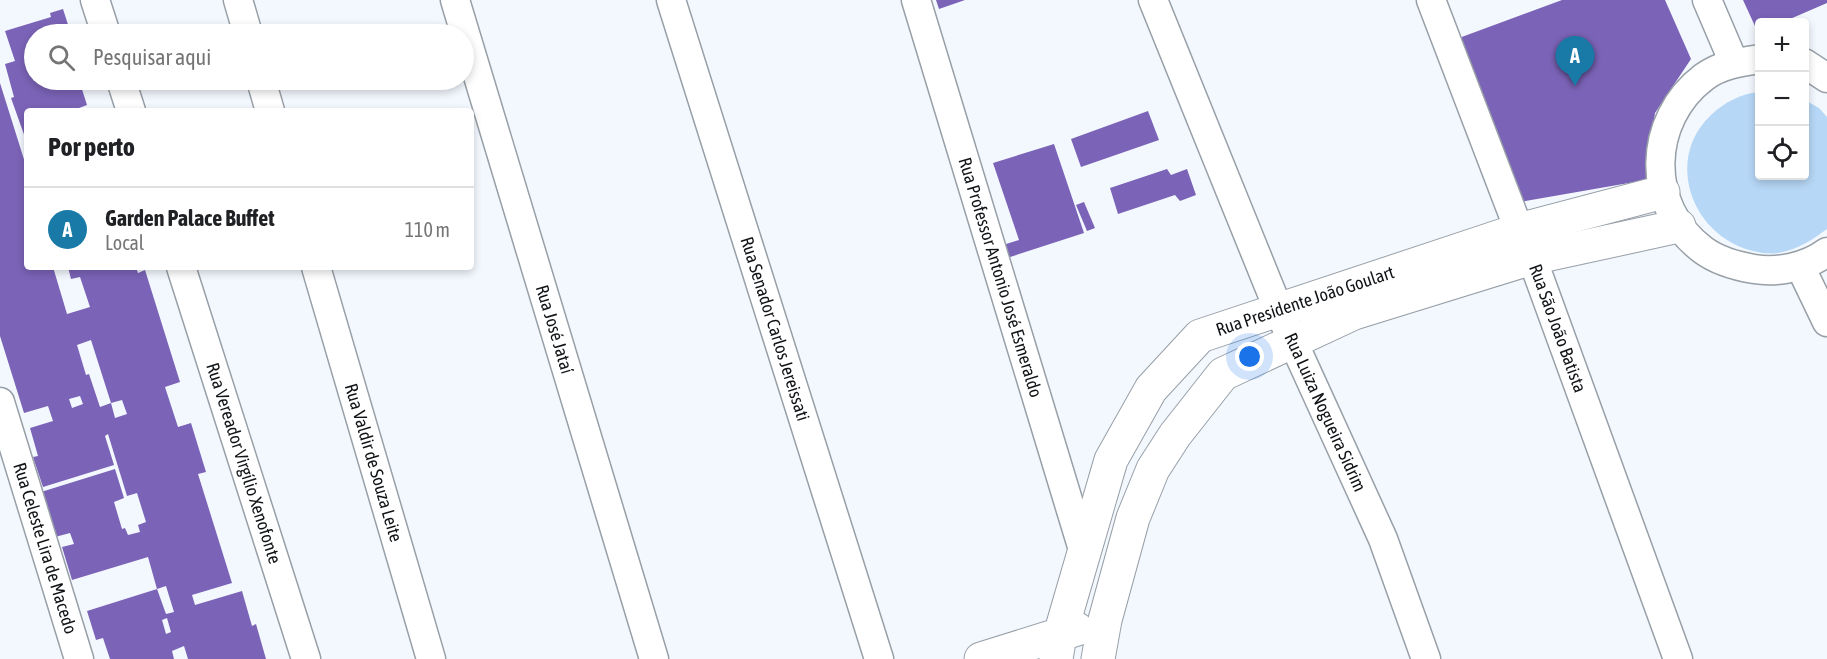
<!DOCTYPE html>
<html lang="pt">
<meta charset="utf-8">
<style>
:root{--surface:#fff;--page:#f2f2f2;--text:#202124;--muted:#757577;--line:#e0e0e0;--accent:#1a7aa7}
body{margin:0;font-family:"Asap Condensed",sans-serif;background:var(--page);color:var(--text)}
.controls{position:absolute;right:18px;top:18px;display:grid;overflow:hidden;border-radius:6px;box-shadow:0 3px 9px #0003}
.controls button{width:54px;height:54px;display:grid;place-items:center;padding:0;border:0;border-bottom:2px solid var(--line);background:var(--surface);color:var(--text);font:30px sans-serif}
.you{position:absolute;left:1250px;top:357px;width:21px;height:21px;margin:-15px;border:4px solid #fff;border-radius:50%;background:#1a73e8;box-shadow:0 0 0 9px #1a73e833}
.badge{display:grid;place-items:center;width:39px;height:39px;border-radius:50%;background:var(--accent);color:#fff;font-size:20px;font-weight:700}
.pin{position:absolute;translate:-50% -50px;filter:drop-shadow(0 2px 3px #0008)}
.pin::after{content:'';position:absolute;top:32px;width:21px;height:18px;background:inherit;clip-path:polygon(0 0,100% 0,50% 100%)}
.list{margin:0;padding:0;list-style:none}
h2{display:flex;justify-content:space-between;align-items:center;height:78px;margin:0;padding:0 24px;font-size:26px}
h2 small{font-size:20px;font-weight:400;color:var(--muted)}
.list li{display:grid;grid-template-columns:39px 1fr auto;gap:18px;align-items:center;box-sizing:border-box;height:84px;padding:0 24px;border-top:2px solid var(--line)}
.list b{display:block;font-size:22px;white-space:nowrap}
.list p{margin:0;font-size:20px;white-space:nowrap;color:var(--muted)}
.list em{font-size:20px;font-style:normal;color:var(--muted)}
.icon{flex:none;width:33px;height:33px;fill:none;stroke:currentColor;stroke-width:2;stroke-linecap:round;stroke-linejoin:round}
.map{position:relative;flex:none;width:1827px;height:659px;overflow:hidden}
.search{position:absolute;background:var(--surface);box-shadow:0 3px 9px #0003;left:24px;top:24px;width:450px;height:66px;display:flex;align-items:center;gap:15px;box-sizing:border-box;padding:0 21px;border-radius:33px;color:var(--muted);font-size:22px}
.panel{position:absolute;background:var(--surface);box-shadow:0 3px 9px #0003;left:24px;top:108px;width:450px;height:162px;border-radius:6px}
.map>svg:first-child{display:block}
.green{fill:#b6d7f6}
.building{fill:#7b63b7;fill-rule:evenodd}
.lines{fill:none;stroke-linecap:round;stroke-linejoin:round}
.street-casing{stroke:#979fa7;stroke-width:31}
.secondary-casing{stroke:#979fa7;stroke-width:35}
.street{stroke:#fff;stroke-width:28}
.secondary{stroke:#fff;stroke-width:33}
.labels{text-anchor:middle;stroke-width:5;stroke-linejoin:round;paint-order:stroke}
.street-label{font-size:18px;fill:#111417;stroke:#f3f8fe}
</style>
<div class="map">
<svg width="1827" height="659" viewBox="0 0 1827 659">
<rect width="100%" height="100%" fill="#f3f8fe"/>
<path class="green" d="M1759 92 1760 176H1804L1805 100 1819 108 1827 117V229C1812 240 1797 250 1778 253 1766 255 1750 251 1738 246 1687 223 1668 155 1711 115 1725 102 1740 94 1759 92Z"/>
<g class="building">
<polygon points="936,0 965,0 939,9"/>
<polygon points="1562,0 1665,0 1691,59 1655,113 1646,180 1520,202 1459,38"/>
<polygon points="1743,0 1827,0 1827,3 1783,22 1760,22 1760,37"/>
<polygon points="63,9 71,34 34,34 34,80 79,80 87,105 79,108 80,111 27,111 27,143 11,98 14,97 5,64 15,61 5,31 51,17 50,13"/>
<path d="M0 83 27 169V267H53L67 314 90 307 80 277 71 279 68 267H136L138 273 145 270 180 382 165 387 178 427 191 423 206 472 198 474 232 583 192 595 195 605 242 591 252 626 256 624 266 659H188L184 646 172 651 174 659H110L103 638 96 640 87 611 157 589 166 614 174 612 166 586 157 589 148 557 72 580 62 547 74 544 70 533 55 537 41 492 115 469 124 498 114 502 122 529 125 528 128 535 140 532 138 525 146 522 137 493 127 496 108 434 105 436 114 465 43 487 33 457 38 456 30 428 53 421 48 406 24 413 0 336ZM91 340 111 403 122 400 127 414 115 418 111 403 100 407 89 374 86 375 77 345ZM80 396 83 404 72 408 69 399ZM167 618 171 632 166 634 162 620Z"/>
<polygon points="1148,111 1159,140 1081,167 1071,139"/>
<polygon points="1054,144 1084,233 1007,258 1003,245 1019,240 993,163"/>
<polygon points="1167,169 1171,175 1187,169 1196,195 1180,201 1175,195 1118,214 1110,188"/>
<polygon points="1084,202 1095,228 1087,231 1076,205"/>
</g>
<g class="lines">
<g class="street-casing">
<g id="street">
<polyline points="95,0 106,34"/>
<polyline points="238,0 248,34"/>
<path id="s1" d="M455 0 654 659"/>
<path id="s2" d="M671 0 879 659"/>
<path id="s3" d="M916 0 1084 553"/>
<path id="s4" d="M1153 0 1279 311 1383 539 1426 659"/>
<path id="s5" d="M1431 0 1519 230 1532 258 1678 659"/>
<polyline points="1707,0 1734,63"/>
<path d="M1760 59C1740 62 1720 65 1704 77 1647 120 1645 207 1703 250 1718 261 1736 266 1754 269 1778 273 1807 267 1827 252"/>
<polyline points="1804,63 1827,78"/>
<polyline points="121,80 131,111"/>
<polyline points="261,80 270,111"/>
<polyline points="1800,266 1827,322"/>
<path id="s6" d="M181 267 306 659"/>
<path id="s7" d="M316 267 431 659"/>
<path id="s8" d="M0 402 79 659"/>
</g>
</g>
<g class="secondary-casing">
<g id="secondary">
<polyline points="981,659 1077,629"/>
<path id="s9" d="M1056 659 1060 635 1111 460 1151 389 1200 336 1519 230 1663 192"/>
<polyline points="1098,659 1105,620 1133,518 1153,469 1175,435 1223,374 1354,313 1532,258 1679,226"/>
</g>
</g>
<use href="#street" class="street"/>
<use href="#secondary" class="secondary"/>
</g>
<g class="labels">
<g class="street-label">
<text dy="6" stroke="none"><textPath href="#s3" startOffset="290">Rua Professor Antonio José Esmeraldo</textPath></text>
<text dy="6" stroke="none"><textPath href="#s9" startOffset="471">Rua Presidente João Goulart</textPath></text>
<text dy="6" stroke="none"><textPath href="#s5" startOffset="352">Rua São João Batista</textPath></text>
<text dy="6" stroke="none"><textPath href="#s2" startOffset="345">Rua Senador Carlos Jereissati</textPath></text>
<text dy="6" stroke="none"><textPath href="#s1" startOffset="344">Rua José Jataí</textPath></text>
<text dy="6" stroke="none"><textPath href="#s4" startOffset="447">Rua Luiza Nogueira Sidrim</textPath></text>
<text dy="6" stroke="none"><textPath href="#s6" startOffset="206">Rua Vereador Virgílio Xenofonte</textPath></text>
<text dy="6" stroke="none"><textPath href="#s7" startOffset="204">Rua Valdir de Souza Leite</textPath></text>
<text dy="6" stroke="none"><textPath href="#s8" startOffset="153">Rua Celeste Lira de Macedo</textPath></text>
</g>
</g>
</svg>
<div class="controls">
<button>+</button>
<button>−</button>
<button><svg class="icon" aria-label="locate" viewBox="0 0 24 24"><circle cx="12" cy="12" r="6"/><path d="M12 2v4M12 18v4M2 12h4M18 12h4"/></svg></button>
</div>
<div class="you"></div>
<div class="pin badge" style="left:1575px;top:86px">A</div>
<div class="search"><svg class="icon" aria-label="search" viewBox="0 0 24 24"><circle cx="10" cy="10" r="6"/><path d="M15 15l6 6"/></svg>Pesquisar aqui</div>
<section class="panel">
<h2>Por perto<small></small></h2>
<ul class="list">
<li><span class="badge">A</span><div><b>Garden Palace Buffet</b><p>Local</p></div><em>110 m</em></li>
</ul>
</section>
</div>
